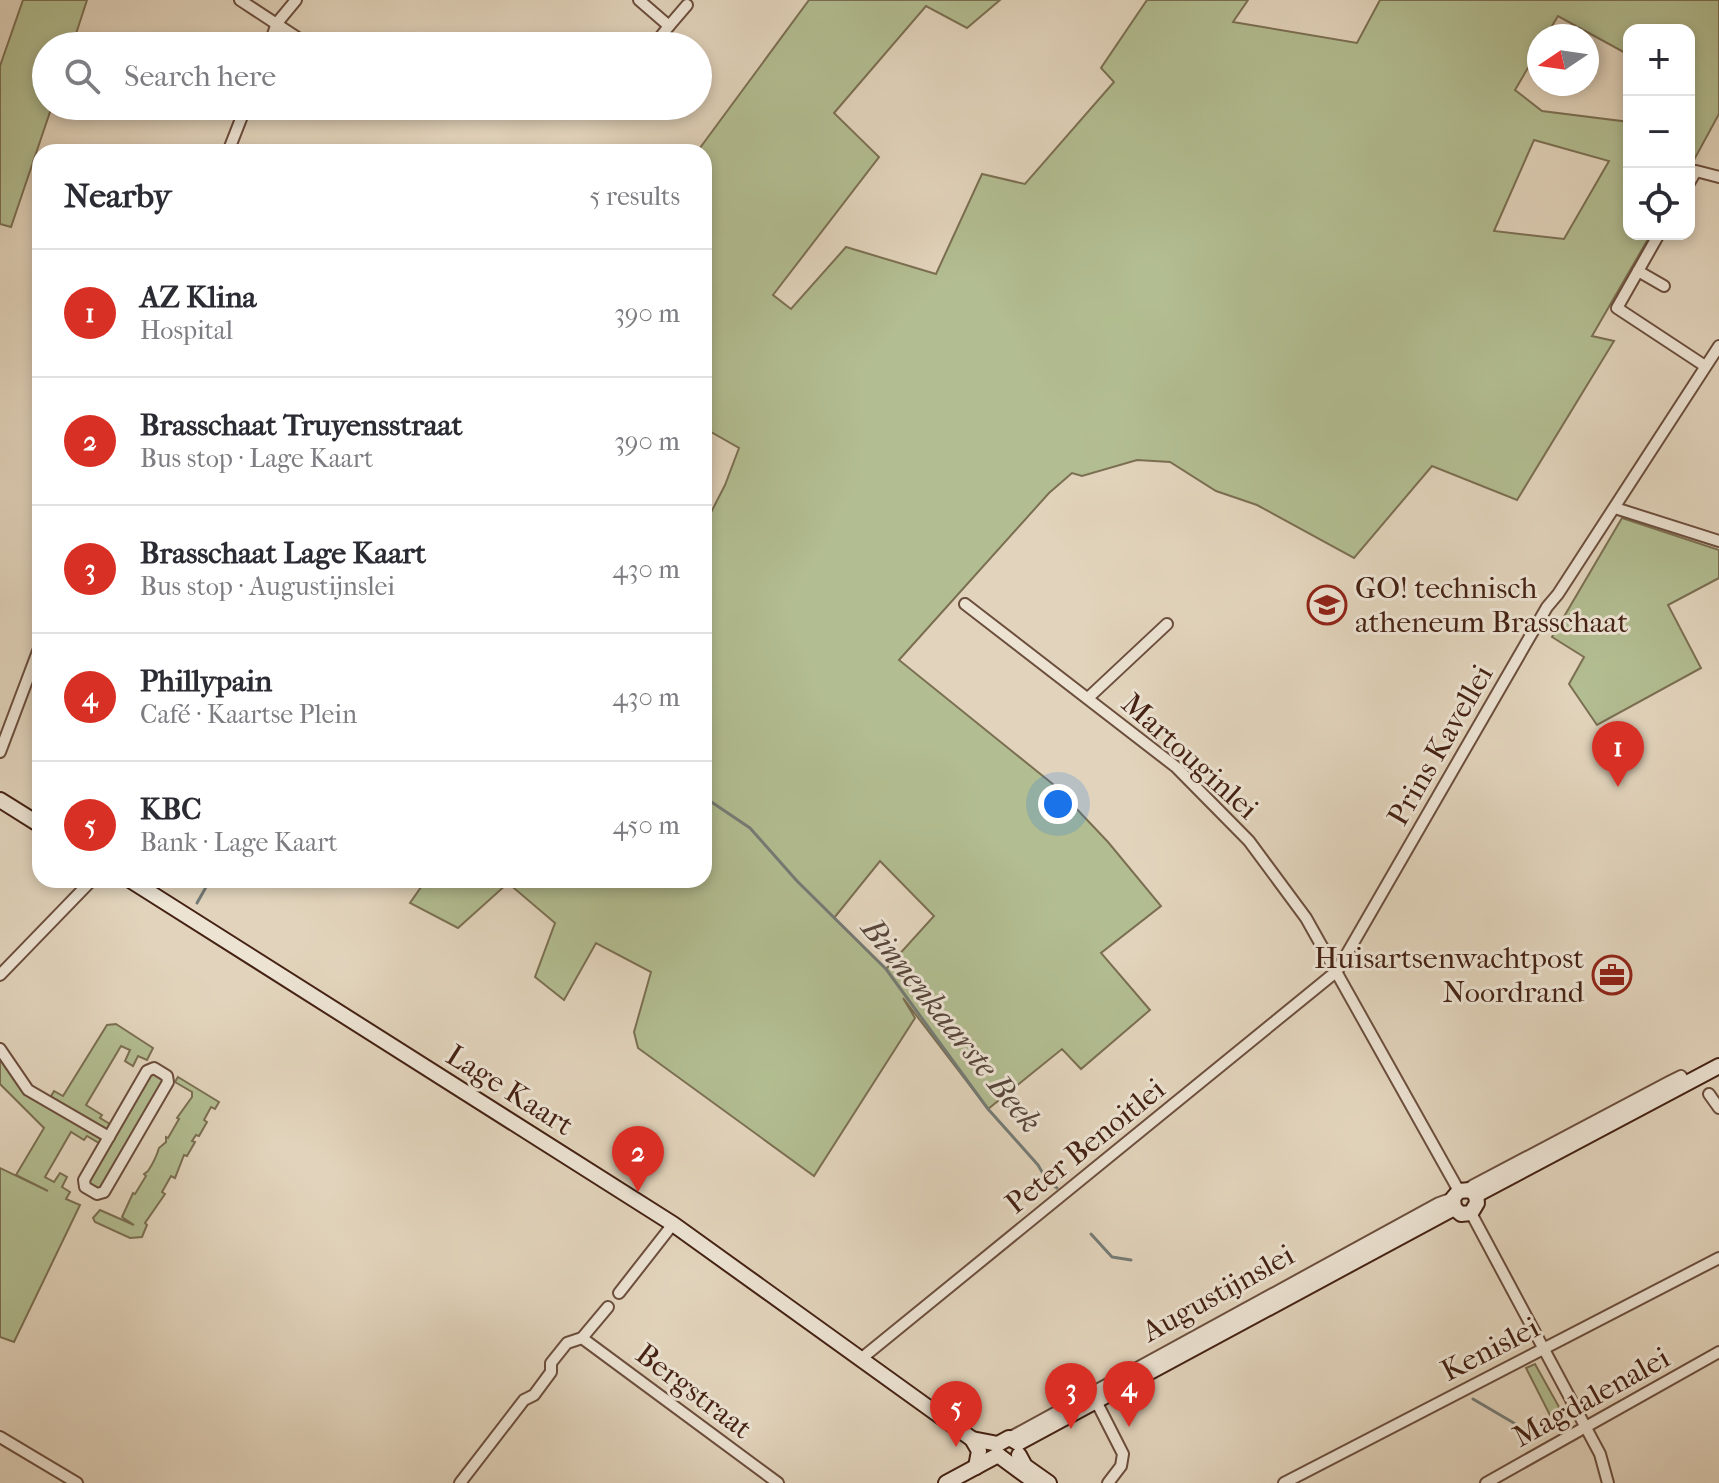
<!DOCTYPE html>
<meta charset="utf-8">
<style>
:root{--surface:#fff;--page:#f2f2f3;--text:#2b2b33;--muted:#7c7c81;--line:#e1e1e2;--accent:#d93025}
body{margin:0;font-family:"IM FELL French Canon",serif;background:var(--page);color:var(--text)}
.controls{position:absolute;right:24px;top:24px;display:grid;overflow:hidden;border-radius:16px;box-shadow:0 4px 12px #0003}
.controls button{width:72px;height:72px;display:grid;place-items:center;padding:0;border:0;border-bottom:2px solid var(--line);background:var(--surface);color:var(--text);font:40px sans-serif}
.compass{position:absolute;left:1527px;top:24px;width:72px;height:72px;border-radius:50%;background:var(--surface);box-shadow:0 4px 12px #0003;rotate:257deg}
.you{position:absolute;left:1058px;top:804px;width:28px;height:28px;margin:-20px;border:6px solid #fff;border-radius:50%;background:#1a73e8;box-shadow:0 0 0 12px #1a73e833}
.badge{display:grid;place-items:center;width:52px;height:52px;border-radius:50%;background:var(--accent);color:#fff;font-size:26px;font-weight:700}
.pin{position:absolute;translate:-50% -66px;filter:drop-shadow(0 2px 4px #0008)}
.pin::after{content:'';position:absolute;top:42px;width:28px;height:24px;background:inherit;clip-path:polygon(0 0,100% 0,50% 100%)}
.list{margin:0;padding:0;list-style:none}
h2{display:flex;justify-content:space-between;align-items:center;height:104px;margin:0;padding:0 32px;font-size:34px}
h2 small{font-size:26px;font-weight:400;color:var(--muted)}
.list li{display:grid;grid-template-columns:52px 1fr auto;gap:24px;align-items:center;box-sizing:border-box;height:128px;padding:0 32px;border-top:2px solid var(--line)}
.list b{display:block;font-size:30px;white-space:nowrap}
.list p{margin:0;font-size:26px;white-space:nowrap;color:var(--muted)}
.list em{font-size:26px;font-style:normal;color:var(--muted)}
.icon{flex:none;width:44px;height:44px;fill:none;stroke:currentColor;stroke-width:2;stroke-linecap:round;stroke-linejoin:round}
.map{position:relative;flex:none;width:1719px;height:1483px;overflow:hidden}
.search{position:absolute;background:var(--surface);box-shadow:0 4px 12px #0003;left:32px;top:32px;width:680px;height:88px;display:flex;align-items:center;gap:20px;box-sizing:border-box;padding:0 28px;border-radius:44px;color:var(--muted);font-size:30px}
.panel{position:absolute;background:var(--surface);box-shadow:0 4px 12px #0003;left:32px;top:144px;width:680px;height:744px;border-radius:24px}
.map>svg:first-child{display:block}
.green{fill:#b2bd91;stroke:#7b6f52;stroke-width:2;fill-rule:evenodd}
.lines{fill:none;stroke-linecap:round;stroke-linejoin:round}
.stream{stroke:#757b76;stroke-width:3}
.street-casing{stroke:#6c4e3d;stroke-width:14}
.secondary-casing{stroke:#442113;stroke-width:18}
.street{stroke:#ece3d3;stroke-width:10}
.secondary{stroke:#ece3d3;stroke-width:14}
.labels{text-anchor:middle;stroke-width:6;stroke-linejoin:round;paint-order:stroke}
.poi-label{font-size:30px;fill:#442113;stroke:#ece3d3;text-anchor:start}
.street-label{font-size:30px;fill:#442113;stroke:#ece3d3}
.water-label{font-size:32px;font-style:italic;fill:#58463c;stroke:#ece3d3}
</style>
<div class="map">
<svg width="1719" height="1483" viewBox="0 0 1719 1483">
<rect width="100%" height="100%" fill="#e2d4bc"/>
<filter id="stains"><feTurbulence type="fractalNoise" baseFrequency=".0025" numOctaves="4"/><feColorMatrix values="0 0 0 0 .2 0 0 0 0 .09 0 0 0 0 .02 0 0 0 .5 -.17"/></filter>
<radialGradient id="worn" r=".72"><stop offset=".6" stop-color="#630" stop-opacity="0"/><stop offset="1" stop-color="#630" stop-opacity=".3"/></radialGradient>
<g class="green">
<polygon points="23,0 87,0 72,46 46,46 46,106 52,106 11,227 0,224 0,66"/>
<path d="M809 0H1000L967 28 926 6 834 113 879 157 773 295 791 309 846 247 936 274 982 174 1025 184 1114 82 1101 68 1147 0H1248L1233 22 1357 43 1380 0H1719V114L1689 169V30H1629V55L1558 16 1546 36H1539V49L1515 90 1542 111 1629 122V234H1651L1592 336 1614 341 1517 500 1432 466 1354 558 1257 505 1216 491 1170 462 1137 460 1082 476 1072 473 1049 493 899 660 1054 785 1108 842 1161 906 1101 953 1150 1010 1081 1069 1062 1049 988 1109 903 998 915 1018 814 1176 638 1048 634 1032 651 972 596 943 564 1000 535 977 555 923 508 883 458 928 410 903 426 880H704V526L725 485 739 448 704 428V152H697ZM1534 140 1609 161 1564 239 1494 231ZM880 861 934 916 886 969 834 918Z"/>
<polygon points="1622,518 1719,550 1719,578 1668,605 1701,668 1597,725 1569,684 1584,657 1552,637"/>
<polygon points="116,1024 153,1048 147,1060 138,1056 133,1066 125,1061 130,1050 121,1046 86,1105 102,1115 100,1118 110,1124 107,1129 103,1129 50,1098 54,1091 63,1096 107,1025"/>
<polygon points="0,1055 13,1077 101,1139 99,1143 87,1136 84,1140 71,1132 45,1177 54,1182 60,1173 67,1177 62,1187 70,1192 66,1199 80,1205 14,1342 0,1337 0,1168 48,1191 16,1175 44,1128 0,1084"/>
<polygon points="151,1072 165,1079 101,1191 87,1184"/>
<path d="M178 1077 219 1102 215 1109 211 1107 204 1120 207 1122 199 1136 196 1135 192 1141 195 1142 187 1156 184 1155 175 1178 171 1176 162 1192 165 1194 145 1223 147 1225 142 1237 130 1238 95 1222 93 1218 100 1210 134 1225 122 1217 133 1193 135 1194 146 1176 144 1174 148 1171C154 1162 156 1158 159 1148L166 1142V1137L168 1138 179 1119 177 1118 192 1097V1092L175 1082Z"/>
<polygon points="1535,1364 1568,1423 1557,1429 1526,1368"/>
</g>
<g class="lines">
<g class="stream">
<polyline points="704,797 750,828 797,881 886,969 988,1109 1038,1165 1048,1182 1057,1188"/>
<polyline points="197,903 210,880"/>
<polyline points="1091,1234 1112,1257 1131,1260"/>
<polyline points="1473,1399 1536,1436"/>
</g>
<g class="street-casing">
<g id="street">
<polyline points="240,0 310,46"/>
<polyline points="639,0 669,26 653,46"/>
<polyline points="669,26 687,5"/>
<polyline points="269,46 277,23 296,0"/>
<polyline points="228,152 246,106"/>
<polyline points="1689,183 1696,171 1719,177"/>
<polyline points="1638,271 1659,234"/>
<polyline points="1664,286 1638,271 1617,308 1705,366"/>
<polyline points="1615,508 1719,541"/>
<polyline points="965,604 1176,767 1249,841 1306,918 1459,1191"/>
<polyline points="1088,698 1167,624"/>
<polyline points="0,752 40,646"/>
<polyline points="0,975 92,880"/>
<polyline points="0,1049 28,1090 109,1137"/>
<polygon points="154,1068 167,1076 168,1082 104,1192 97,1194 85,1187 84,1180 147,1071"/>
<polyline points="1709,1094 1719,1108"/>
<polyline points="1470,1190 1472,1186 1669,1082 1681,1076 1686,1084"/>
<polyline points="1471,1213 1600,1454 1608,1483"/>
<polyline points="619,1293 673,1224"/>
<polyline points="582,1338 778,1483"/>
<polyline points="862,1358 1337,971 1547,607 1558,594 1719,346"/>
<polyline points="1096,1401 1123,1454 1121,1466 1108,1483"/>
<polyline points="0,1437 77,1483"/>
<polyline points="1009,1438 1439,1203 1453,1198"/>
<polyline points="460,1483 524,1400 534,1395 551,1372 551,1363 567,1343 582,1338 608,1307"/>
<polyline points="1284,1483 1719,1258"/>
<polyline points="1486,1483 1719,1352"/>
</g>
</g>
<g class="secondary-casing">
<g id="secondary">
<polyline points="0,800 40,825"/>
<polyline points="130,880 673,1224 972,1439 979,1451 976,1467"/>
<polyline points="1476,1195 1719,1066"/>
<polyline points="1454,1208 1461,1214 1471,1213 1477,1203 1476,1195"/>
<polyline points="1454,1208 1453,1198 1459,1191 1470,1190 1476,1195"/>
<polyline points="972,1439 998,1444 1009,1438 1018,1443"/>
<polyline points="1018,1443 1454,1208"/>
<polyline points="998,1455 1036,1483"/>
<polyline points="1019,1455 1025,1466 1049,1483"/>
<polyline points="946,1483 998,1455"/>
</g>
</g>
<use href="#street" class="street"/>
<use href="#secondary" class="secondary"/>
</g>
<defs>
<g id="school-ring" transform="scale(2)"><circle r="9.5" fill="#ece3d3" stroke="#8f2418" stroke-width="1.5"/><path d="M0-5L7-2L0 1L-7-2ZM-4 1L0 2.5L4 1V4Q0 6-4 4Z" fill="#8f2418"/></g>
<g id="office-ring" transform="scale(2)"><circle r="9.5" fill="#ece3d3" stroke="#8f2418" stroke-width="1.5"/><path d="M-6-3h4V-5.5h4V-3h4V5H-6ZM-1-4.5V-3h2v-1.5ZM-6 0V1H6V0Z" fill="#8f2418"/></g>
</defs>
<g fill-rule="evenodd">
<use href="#school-ring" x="1327" y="605"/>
<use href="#office-ring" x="1612" y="975"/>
</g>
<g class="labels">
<g class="poi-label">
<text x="1355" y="598">GO! technisch<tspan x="1355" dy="34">atheneum Brasschaat</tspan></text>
<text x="1584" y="968" text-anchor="end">Huisartsenwachtpost<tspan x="1584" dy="34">Noordrand</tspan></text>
</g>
<g class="street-label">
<text transform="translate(1440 745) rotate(-60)" y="10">Prins Kavellei</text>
<text transform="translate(1190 756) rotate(42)" y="10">Martouginlei</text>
<text transform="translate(510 1090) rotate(32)" y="10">Lage Kaart</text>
<text transform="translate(1085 1146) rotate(-39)" y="10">Peter Benoitlei</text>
<text transform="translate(1218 1293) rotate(-29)" y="10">Augustijnslei</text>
<text transform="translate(1490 1349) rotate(-27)" y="10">Kenislei</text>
<text transform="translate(694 1391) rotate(37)" y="10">Bergstraat</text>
<text transform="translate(1591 1397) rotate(-29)" y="10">Magdalenalei</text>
</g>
<g class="water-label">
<text transform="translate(952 1025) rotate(51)" y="11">Binnenkaarste Beek</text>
</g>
</g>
<rect width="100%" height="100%" filter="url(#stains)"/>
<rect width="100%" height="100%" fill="url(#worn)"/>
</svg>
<div class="controls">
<button>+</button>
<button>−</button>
<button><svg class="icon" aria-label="locate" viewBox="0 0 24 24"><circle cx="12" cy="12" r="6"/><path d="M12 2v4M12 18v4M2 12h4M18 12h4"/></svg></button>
</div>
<svg class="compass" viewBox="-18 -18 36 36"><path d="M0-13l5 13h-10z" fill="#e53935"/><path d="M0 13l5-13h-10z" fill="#7c7c81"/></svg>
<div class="you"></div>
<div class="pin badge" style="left:1618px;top:787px">1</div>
<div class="pin badge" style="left:638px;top:1192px">2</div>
<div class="pin badge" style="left:1071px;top:1429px">3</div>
<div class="pin badge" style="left:1129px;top:1427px">4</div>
<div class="pin badge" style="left:956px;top:1447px">5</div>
<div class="search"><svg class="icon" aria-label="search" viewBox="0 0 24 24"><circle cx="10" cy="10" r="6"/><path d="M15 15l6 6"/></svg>Search here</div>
<section class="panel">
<h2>Nearby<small>5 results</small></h2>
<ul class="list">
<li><span class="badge">1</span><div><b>AZ Klina</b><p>Hospital</p></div><em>390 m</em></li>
<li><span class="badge">2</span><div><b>Brasschaat Truyensstraat</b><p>Bus stop · Lage Kaart</p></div><em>390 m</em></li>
<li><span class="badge">3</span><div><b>Brasschaat Lage Kaart</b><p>Bus stop · Augustijnslei</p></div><em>430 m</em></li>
<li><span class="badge">4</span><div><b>Phillypain</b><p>Café · Kaartse Plein</p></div><em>430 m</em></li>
<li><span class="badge">5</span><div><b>KBC</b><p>Bank · Lage Kaart</p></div><em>450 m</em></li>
</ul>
</section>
</div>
